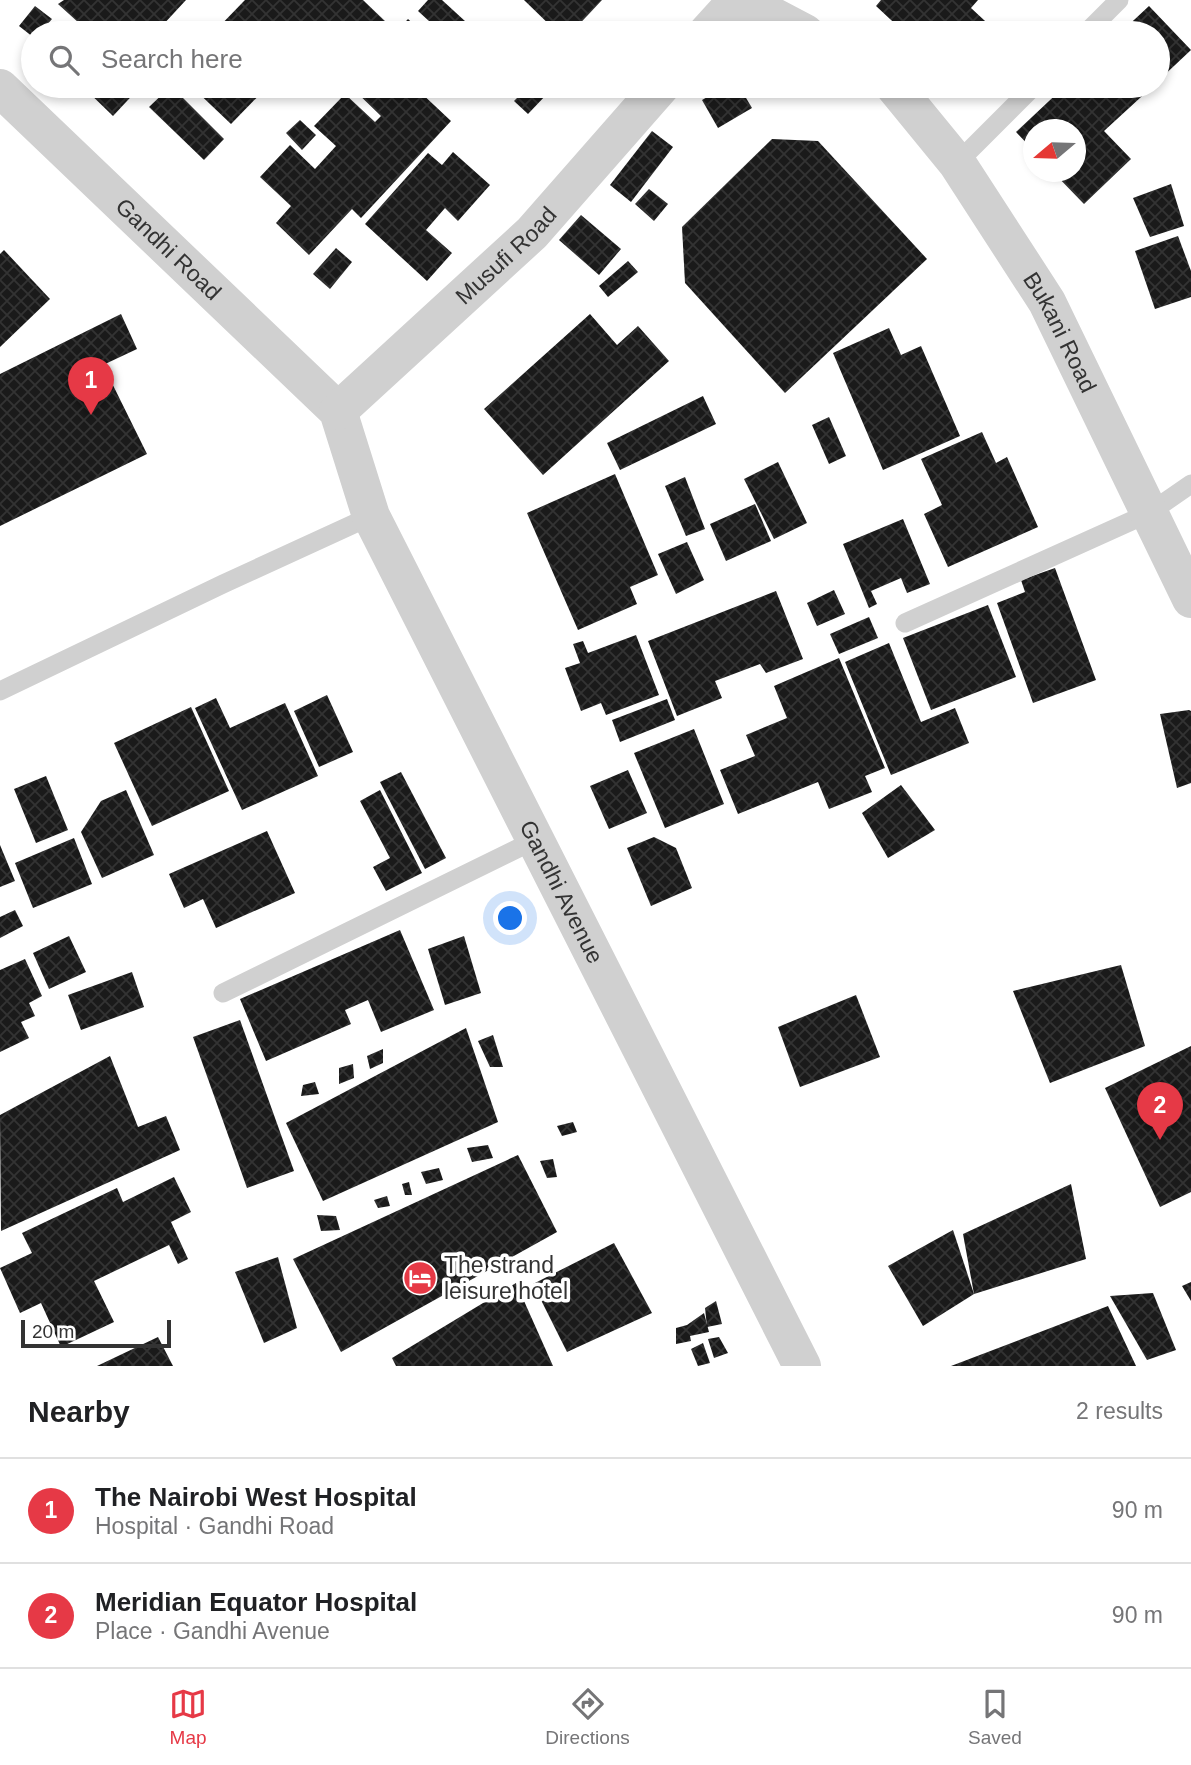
<!DOCTYPE html>
<meta charset="utf-8">
<style>
:root{--surface:#fff;--page:#f6f6f6;--text:#202124;--muted:#757577;--line:#e0e0e0;--accent:#e63946}
body{margin:0;font-family:Helvetica,sans-serif;background:var(--page);color:var(--text)}
.compass{position:absolute;left:1023px;top:119px;width:63px;height:63px;border-radius:50%;background:var(--surface);box-shadow:0 4px 10px #0003;rotate:251deg}
.scale{position:absolute;left:21px;bottom:18px;width:150px;box-sizing:border-box;padding-left:7px;border:4px solid #333;border-top:0;font-size:19px;line-height:24px;white-space:nowrap;color:#333;-webkit-text-stroke:5px #fff;paint-order:stroke}
.you{position:absolute;left:511px;top:919px;width:24px;height:24px;margin:-18px;border:5px solid #fff;border-radius:50%;background:#1a73e8;box-shadow:0 0 0 10px #1a73e833}
.badge{display:grid;place-items:center;width:46px;height:46px;border-radius:50%;background:var(--accent);color:#fff;font-size:23px;font-weight:700}
.pin{position:absolute;translate:-50% -58px;filter:drop-shadow(0 2px 4px #0008)}
.pin::after{content:'';position:absolute;top:37px;width:24px;height:21px;background:inherit;clip-path:polygon(0 0,100% 0,50% 100%)}
.list{margin:0;padding:0;list-style:none}
h2{display:flex;justify-content:space-between;align-items:center;height:91px;margin:0;padding:0 28px;font-size:30px}
h2 small{font-size:23px;font-weight:400;color:var(--muted)}
.list li{display:grid;grid-template-columns:46px 1fr auto;gap:21px;align-items:center;box-sizing:border-box;height:105px;padding:0 28px;border-top:2px solid var(--line)}
.list b{display:block;font-size:26px;white-space:nowrap}
.list p{margin:0;font-size:23px;white-space:nowrap;color:var(--muted)}
.list em{font-size:23px;font-style:normal;color:var(--muted)}
.icon{flex:none;width:38px;height:38px;fill:none;stroke:currentColor;stroke-width:2;stroke-linecap:round;stroke-linejoin:round}
.map{position:relative;flex:none;width:1191px;height:1366px;overflow:hidden}
.search{position:absolute;background:var(--surface);box-shadow:0 4px 10px #0003;left:21px;right:21px;top:21px;height:77px;display:flex;align-items:center;gap:18px;box-sizing:border-box;padding:0 24px;border-radius:38px;color:var(--muted);font-size:26px}
.sheet{height:301px;background:var(--surface)}
nav{display:flex;justify-content:space-around;align-items:center;box-sizing:border-box;height:98px;border-top:2px solid var(--line);background:var(--surface);font-size:19px;color:var(--muted)}
nav a{display:grid;justify-items:center;gap:4px}
nav .on{color:var(--accent)}
.map>svg:first-child{display:block}
.building{fill:url(#building-cross-hatch)}
.lines{fill:none;stroke-linecap:round;stroke-linejoin:round}
.service{stroke:#d0d0d0;stroke-width:19}
.minor{stroke:#d0d0d0;stroke-width:38}
.labels{text-anchor:middle;stroke-width:7;stroke-linejoin:round;paint-order:stroke}
.street-label{font-size:23px;fill:#333;stroke:#fff}
.poi-label{font-size:23px;fill:#333;stroke:#fff;text-anchor:start}
</style>
<div class="map">
<svg width="1191" height="1366" viewBox="0 0 1191 1366">
<defs>
<pattern id="building-cross-hatch" width="8" height="8" patternUnits="userSpaceOnUse" patternTransform="scale(1.75)"><rect width="8" height="8" fill="#1a1a1a"/><path d="M0 0l8 8M0 8l8-8" fill="none" stroke="#333"/></pattern>
</defs>
<rect width="100%" height="100%" fill="#fff"/>
<g class="building">
<polygon points="64,0 186,0 161,27 168,33 90,33 58,4"/>
<polygon points="245,0 363,0 387,23 377,33 213,33"/>
<polygon points="428,0 442,0 478,33 442,33 418,11"/>
<polygon points="524,0 602,0 571,33 558,33"/>
<polygon points="881,0 978,0 971,8 998,33 905,33 876,6"/>
<polygon points="35,6 52,19 40,33 33,33 33,37 19,26"/>
<polygon points="1149,6 1191,50 1158,81 1158,33 1120,33"/>
<polygon points="408,19 423,33 395,33"/>
<polygon points="82,86 141,86 113,116"/>
<polygon points="171,86 224,139 204,160 149,107"/>
<polygon points="191,86 268,86 231,124"/>
<polygon points="350,86 422,86 418,90 451,121 361,218 352,209 309,255 276,223 291,206 260,177 290,145 315,169 336,146 314,126 345,94 375,122 381,116"/>
<polygon points="499,86 522,86 512,97"/>
<polygon points="529,86 538,86 547,94 528,114 514,101"/>
<polygon points="727,86 739,86 752,108 718,128 702,100"/>
<polygon points="961,86 980,86 971,95"/>
<polygon points="1065,86 1153,86 1104,131 1131,159 1084,204 1053,172 1076,172 1076,130 1034,130 1034,151 1016,132"/>
<polygon points="300,120 316,135 302,150 286,133"/>
<polygon points="652,131 673,147 631,202 610,185"/>
<polygon points="772,139 818,141 927,259 785,393 685,283 682,227"/>
<polygon points="453,152 490,185 458,221 445,208 426,230 452,253 427,281 365,224 428,153 442,165"/>
<polygon points="1171,184 1184,226 1150,237 1133,198"/>
<polygon points="649,189 668,204 654,221 635,204"/>
<polygon points="581,215 621,249 599,275 559,240"/>
<polygon points="1178,236 1191,271 1191,297 1155,309 1135,251"/>
<polygon points="336,248 352,262 330,289 313,274"/>
<polygon points="4,250 50,299 0,347 0,254"/>
<polygon points="628,261 638,272 608,297 599,286"/>
<polygon points="121,314 137,349 103,365 147,454 0,526 0,374"/>
<polygon points="590,314 617,345 638,326 669,361 543,475 484,409"/>
<polygon points="889,328 901,355 921,346 960,436 883,470 833,353"/>
<polygon points="703,396 716,424 620,470 607,443"/>
<polygon points="829,417 846,456 829,464 812,425"/>
<polygon points="982,432 996,463 1007,457 1038,527 948,567 924,514 942,505 921,459"/>
<polygon points="778,462 807,523 774,539 744,479"/>
<polygon points="615,474 658,575 630,587 637,604 578,630 527,513"/>
<polygon points="685,477 705,529 686,536 665,486"/>
<polygon points="755,504 771,541 726,561 710,524"/>
<polygon points="903,519 930,584 907,593 901,578 871,591 877,604 869,608 843,544"/>
<polygon points="687,542 704,580 676,594 658,554"/>
<polygon points="1055,568 1096,680 1033,703 997,603 1025,592 1021,580"/>
<polygon points="834,590 845,614 817,626 807,603"/>
<polygon points="776,591 803,659 766,673 760,664 715,681 722,698 677,716 648,641"/>
<polygon points="988,605 1016,677 931,710 903,638"/>
<polygon points="869,617 878,638 839,654 830,634"/>
<polygon points="636,635 659,695 606,715 601,703 581,711 565,668 580,663 573,644 583,641 588,653"/>
<polygon points="889,643 921,722 955,708 969,743 891,775 845,662"/>
<polygon points="839,658 885,768 865,776 872,792 829,809 818,782 738,814 720,770 755,756 746,735 787,718 774,686"/>
<polygon points="327,695 353,752 319,767 294,711"/>
<polygon points="216,698 230,728 285,703 318,776 242,810 195,708"/>
<polygon points="667,699 675,720 620,742 612,720"/>
<polygon points="191,707 229,791 152,826 114,743"/>
<polygon points="1189,710 1191,711 1191,783 1177,788 1160,714"/>
<polygon points="694,729 724,804 665,828 634,753"/>
<polygon points="628,770 647,813 609,829 590,786"/>
<polygon points="401,772 446,858 425,869 380,782"/>
<polygon points="46,776 68,830 36,843 14,789"/>
<polygon points="901,785 935,830 888,858 862,813"/>
<polygon points="126,790 154,855 102,878 81,832 101,801"/>
<polygon points="380,790 422,873 386,891 373,867 390,858 360,801"/>
<polygon points="267,831 295,893 216,928 203,899 184,908 169,874"/>
<polygon points="654,837 676,848 692,888 651,906 627,848"/>
<polygon points="74,838 92,884 33,908 15,863"/>
<polygon points="0,845 15,881 0,887"/>
<polygon points="15,910 23,926 0,938 0,917"/>
<polygon points="400,930 434,1010 381,1032 368,1000 345,1010 351,1024 266,1061 240,999"/>
<polygon points="69,936 86,972 49,989 33,953"/>
<polygon points="464,936 481,993 445,1005 428,949"/>
<polygon points="25,959 42,996 29,1003 35,1016 21,1022 29,1038 0,1052 0,970"/>
<polygon points="1121,965 1145,1046 1050,1083 1013,991"/>
<polygon points="132,972 144,1007 81,1030 68,995"/>
<polygon points="856,995 880,1057 800,1087 778,1027"/>
<polygon points="240,1020 294,1171 247,1188 193,1037"/>
<polygon points="466,1028 498,1122 323,1201 286,1123"/>
<polygon points="493,1035 503,1067 490,1067 478,1041"/>
<polygon points="1191,1046 1191,1192 1160,1207 1105,1088"/>
<polygon points="383,1049 383,1063 370,1069 367,1056"/>
<polygon points="110,1056 138,1127 166,1116 180,1150 1,1231 0,1115"/>
<polygon points="353,1064 354,1078 339,1084 339,1068"/>
<polygon points="315,1082 319,1094 301,1096 303,1085"/>
<polygon points="573,1122 577,1132 562,1136 557,1126"/>
<polygon points="488,1145 493,1158 472,1162 467,1148"/>
<polygon points="518,1155 557,1232 341,1352 293,1259"/>
<polygon points="553,1159 557,1177 547,1178 540,1161"/>
<polygon points="439,1168 443,1180 426,1184 421,1172"/>
<polygon points="174,1177 191,1212 171,1222 188,1259 178,1264 169,1245 94,1281 114,1322 61,1347 41,1303 20,1313 0,1268 32,1253 22,1233 117,1188 123,1202"/>
<polygon points="409,1182 412,1195 405,1195 402,1184"/>
<polygon points="1071,1184 1086,1259 974,1294 963,1234"/>
<polygon points="387,1196 390,1206 378,1208 374,1200"/>
<polygon points="317,1215 336,1216 340,1230 321,1231"/>
<polygon points="953,1230 974,1294 923,1326 888,1266"/>
<polygon points="614,1243 652,1313 567,1352 533,1284"/>
<polygon points="278,1257 297,1328 264,1343 235,1272"/>
<polygon points="1191,1282 1191,1301 1182,1286"/>
<polygon points="516,1283 553,1366 396,1366 392,1358"/>
<polygon points="1153,1293 1176,1350 1147,1360 1110,1296"/>
<polygon points="716,1301 722,1324 707,1327 705,1308"/>
<polygon points="1108,1306 1136,1366 951,1366"/>
<polygon points="704,1313 709,1332 690,1336 691,1341 676,1344 676,1328 687,1325"/>
<polygon points="158,1337 173,1366 97,1366"/>
<polygon points="719,1337 728,1353 714,1358 708,1339"/>
<polygon points="703,1343 710,1363 698,1366 691,1349"/>
</g>
<g class="lines">
<g class="service">
<polyline points="1086,33 1119,0"/>
<polyline points="957,163 1034,86"/>
<polyline points="905,623 1149,513 1191,484"/>
<polyline points="0,691 223,584 371,516"/>
<polyline points="223,993 535,840"/>
</g>
<g class="minor">
<polyline points="742,0 805,33"/>
<polyline points="707,33 737,0"/>
<path id="s1" d="M894 86 957 163 1047 302 1191 599"/>
<path id="s2" d="M0 88 338 411 371 516 802 1366"/>
<path id="s3" d="M338 411 532 233 661 86"/>
</g>
</g>
<defs>
<g id="hotel-disc" transform="scale(1.75)"><circle r="9.5" fill="#e63946" stroke="#fff"/><path d="M-6-4.5h1.5V1H6V5H4.5V3h-9V5H-6ZM-4 0a1.8 1.8 0 1 1 3.6 0ZM.5 0V-2.5h3Q6-2.5 6 0Z" fill="#fff"/></g>
</defs>
<g fill-rule="evenodd">
<use href="#hotel-disc" x="420" y="1278"/>
</g>
<g class="labels">
<g class="street-label">
<text dy="8" stroke="none"><textPath href="#s2" startOffset="233">Gandhi Road</textPath></text>
<text dy="8" stroke="none"><textPath href="#s3" startOffset="229">Musufi Road</textPath></text>
<text dy="8" stroke="none"><textPath href="#s1" startOffset="298">Bukani Road</textPath></text>
<text dy="8" stroke="none"><textPath href="#s2" startOffset="999">Gandhi Avenue</textPath></text>
</g>
<g class="poi-label">
<text x="444" y="1273">The strand<tspan x="444" dy="26">leisure hotel</tspan></text>
</g>
</g>
</svg>
<svg class="compass" viewBox="-18 -18 36 36"><path d="M0-13l5 13h-10z" fill="#e53935"/><path d="M0 13l5-13h-10z" fill="#757577"/></svg>
<div class="scale">20 m</div>
<div class="you"></div>
<div class="pin badge" style="left:91px;top:415px">1</div>
<div class="pin badge" style="left:1160px;top:1140px">2</div>
<div class="search"><svg class="icon" aria-label="search" viewBox="0 0 24 24"><circle cx="10" cy="10" r="6"/><path d="M15 15l6 6"/></svg>Search here</div>
</div>
<section class="sheet">
<h2>Nearby<small>2 results</small></h2>
<ul class="list">
<li><span class="badge">1</span><div><b>The Nairobi West Hospital</b><p>Hospital · Gandhi Road</p></div><em>90 m</em></li>
<li><span class="badge">2</span><div><b>Meridian Equator Hospital</b><p>Place · Gandhi Avenue</p></div><em>90 m</em></li>
</ul>
</section>
<nav>
<a class="on"><svg class="icon" aria-label="map" viewBox="0 0 24 24"><path d="M3 6l6-2 6 2 6-2v14l-6 2-6-2-6 2zM9 4v14M15 6v14"/></svg>Map</a>
<a><svg class="icon" aria-label="directions" viewBox="0 0 24 24"><path d="M12 3l9 9-9 9-9-9zM9 14v-3h6M13 9l2 2-2 2"/></svg>Directions</a>
<a><svg class="icon" aria-label="saved" viewBox="0 0 24 24"><path d="M7 4h10v16l-5-4-5 4z"/></svg>Saved</a>
</nav>
